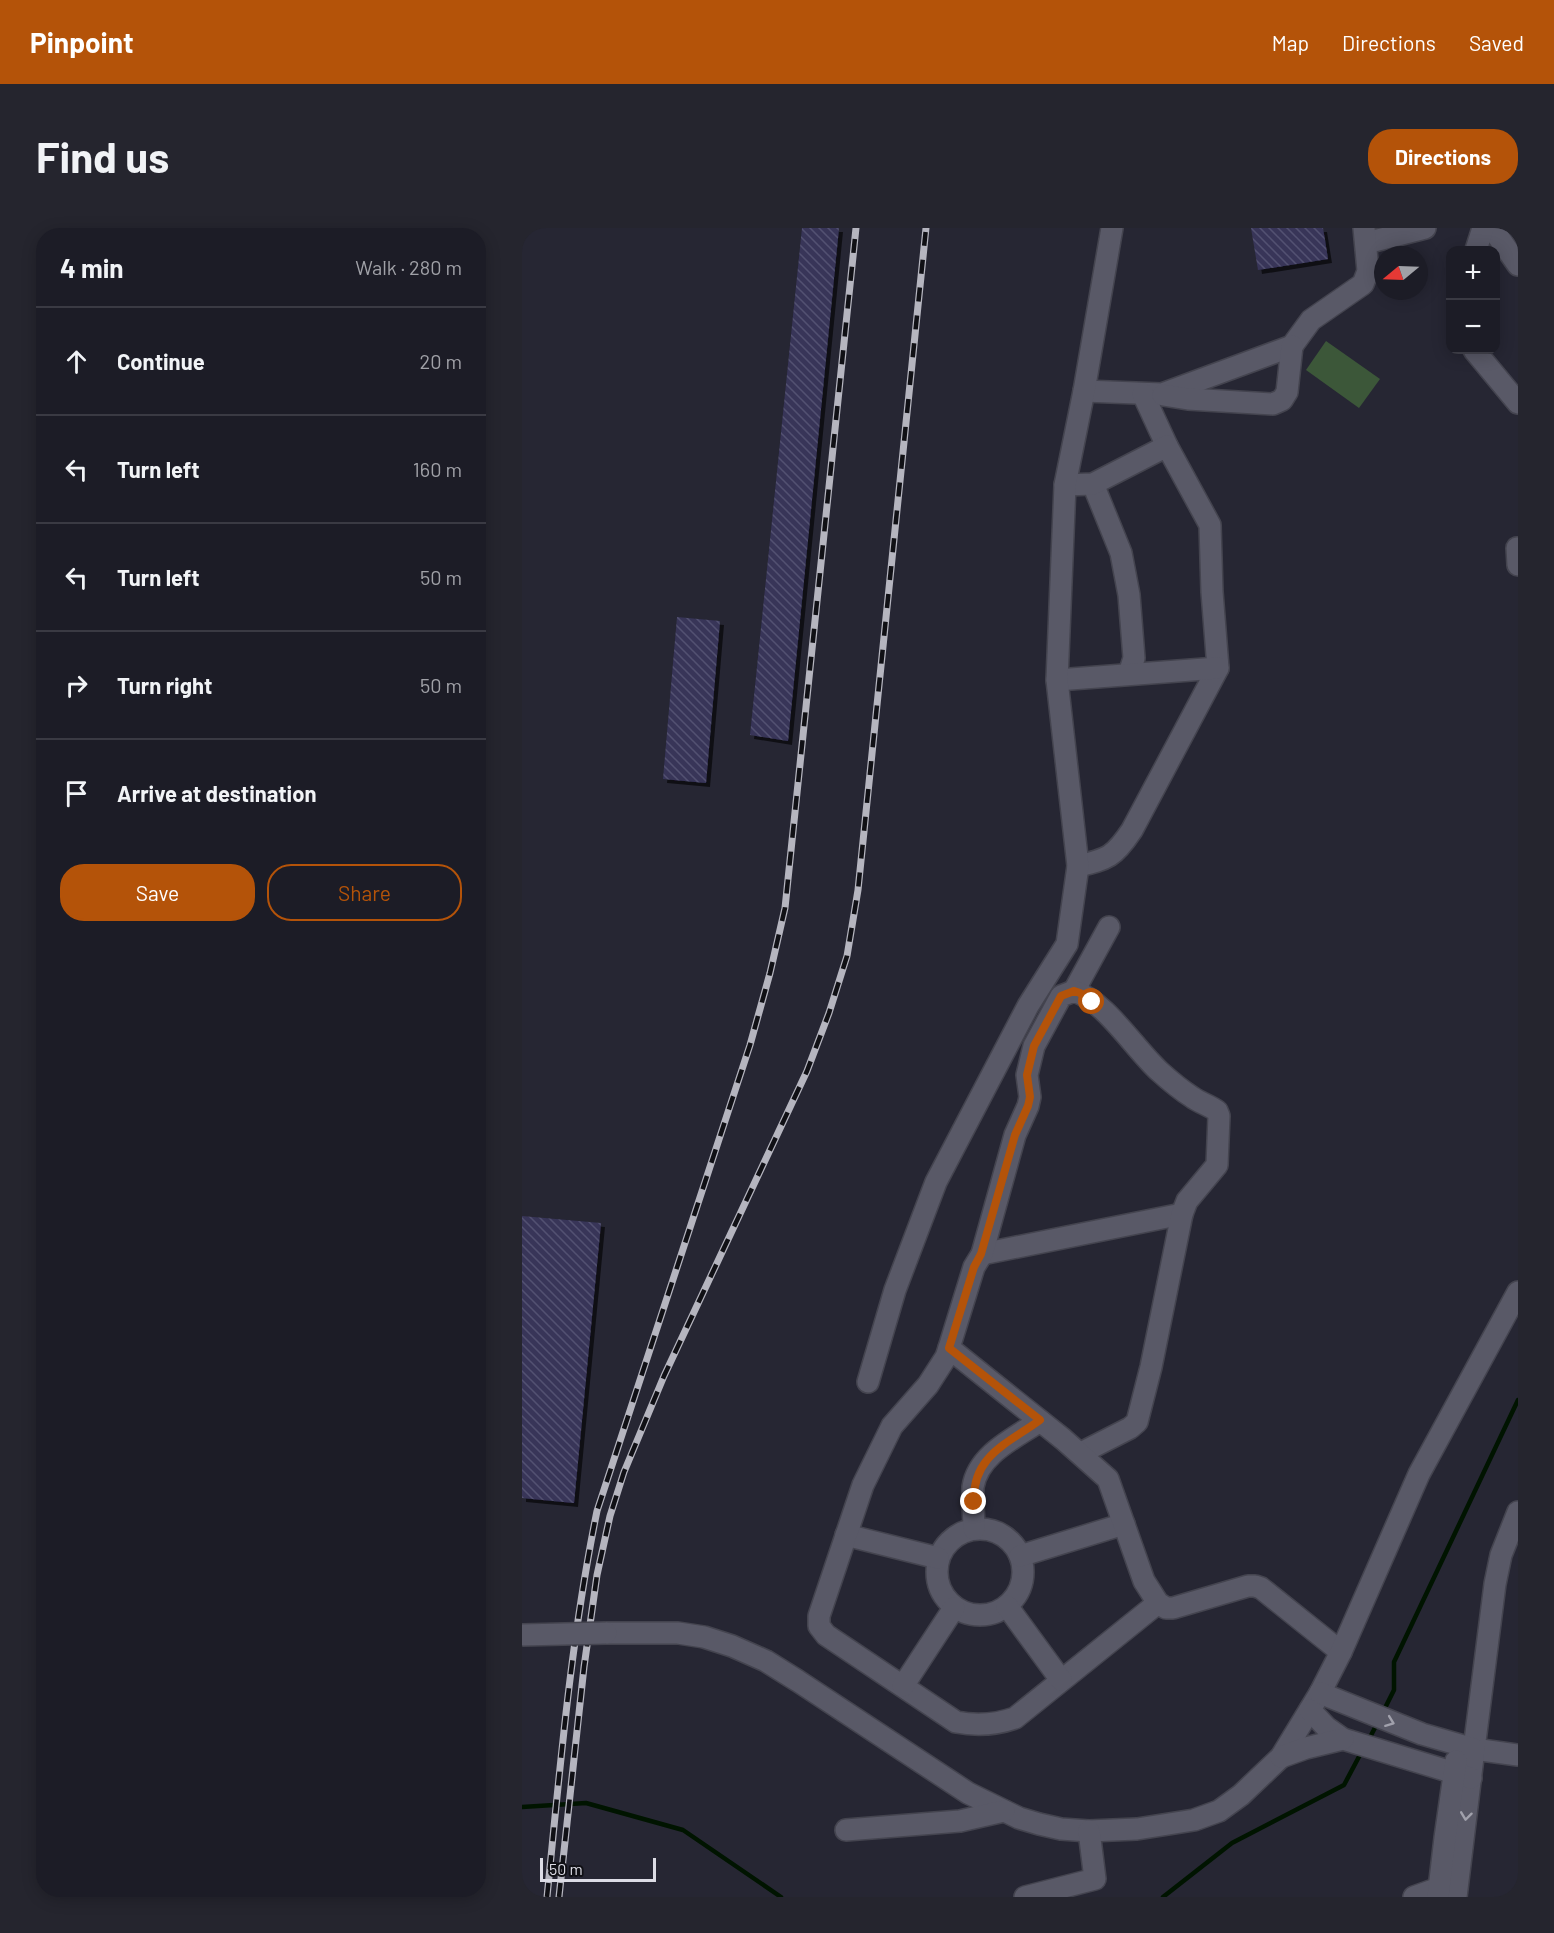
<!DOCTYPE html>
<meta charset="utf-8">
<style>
:root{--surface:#1c1c26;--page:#25252e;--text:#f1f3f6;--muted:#a0a1a7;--line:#3a3a43;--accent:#b45309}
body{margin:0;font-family:Barlow,sans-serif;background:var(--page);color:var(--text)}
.controls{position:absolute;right:18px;top:18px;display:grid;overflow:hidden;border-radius:12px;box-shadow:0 3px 15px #0003}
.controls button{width:54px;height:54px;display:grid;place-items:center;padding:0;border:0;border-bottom:2px solid var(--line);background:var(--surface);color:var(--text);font:30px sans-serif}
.compass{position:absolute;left:852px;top:18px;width:54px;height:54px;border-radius:50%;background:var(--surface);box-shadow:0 3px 15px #0003;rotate:251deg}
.scale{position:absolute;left:18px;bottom:15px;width:116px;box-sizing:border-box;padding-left:6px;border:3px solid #dcdce5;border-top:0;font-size:16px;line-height:21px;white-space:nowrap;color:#dcdce5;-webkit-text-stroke:4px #101015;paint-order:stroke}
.stop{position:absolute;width:18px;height:18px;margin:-14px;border:4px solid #b45309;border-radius:50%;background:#fff}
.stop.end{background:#b45309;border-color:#fff;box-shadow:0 2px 6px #0008}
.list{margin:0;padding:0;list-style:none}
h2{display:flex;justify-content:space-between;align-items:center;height:78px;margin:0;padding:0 24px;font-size:26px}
h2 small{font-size:20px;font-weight:400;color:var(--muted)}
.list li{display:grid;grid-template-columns:39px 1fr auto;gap:18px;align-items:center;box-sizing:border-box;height:108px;padding:0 24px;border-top:2px solid var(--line)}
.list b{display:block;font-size:22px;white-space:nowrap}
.list em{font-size:20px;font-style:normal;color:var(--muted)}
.actions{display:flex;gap:12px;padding:18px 24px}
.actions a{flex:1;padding:14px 0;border:2px solid var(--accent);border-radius:24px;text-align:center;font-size:21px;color:var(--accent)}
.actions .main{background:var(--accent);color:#fff}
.icon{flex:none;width:33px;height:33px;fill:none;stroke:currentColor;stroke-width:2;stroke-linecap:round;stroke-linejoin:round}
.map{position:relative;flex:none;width:996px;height:1669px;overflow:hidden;border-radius:24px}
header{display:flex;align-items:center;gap:36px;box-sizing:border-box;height:84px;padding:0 30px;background:var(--accent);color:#fff}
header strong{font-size:28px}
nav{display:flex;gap:33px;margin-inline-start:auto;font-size:21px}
.intro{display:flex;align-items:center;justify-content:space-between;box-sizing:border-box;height:144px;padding:0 36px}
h1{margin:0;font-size:42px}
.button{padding:15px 27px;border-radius:24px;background:var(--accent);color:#fff;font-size:21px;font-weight:700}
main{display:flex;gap:36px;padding:0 36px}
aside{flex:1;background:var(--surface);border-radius:24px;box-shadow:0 3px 15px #0003}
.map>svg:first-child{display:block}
.green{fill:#3c5739}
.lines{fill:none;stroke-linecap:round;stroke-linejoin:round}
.stream{stroke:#001400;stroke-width:4.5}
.building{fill:url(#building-back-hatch);filter:url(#shadow)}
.minor-casing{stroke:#44444f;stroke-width:24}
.minor{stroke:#595967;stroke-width:21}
.rail-casing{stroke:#b5b5bf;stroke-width:7}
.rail{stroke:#101015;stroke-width:4.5;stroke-dasharray:14;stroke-linecap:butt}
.minor-bridge-casing{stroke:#44444f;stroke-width:24;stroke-linecap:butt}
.minor-bridge{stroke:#595967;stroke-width:21}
.oneway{stroke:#a1a1ac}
.route{stroke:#b45309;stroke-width:8}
</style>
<header>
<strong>Pinpoint</strong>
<nav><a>Map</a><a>Directions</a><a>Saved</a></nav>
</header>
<div class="intro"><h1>Find us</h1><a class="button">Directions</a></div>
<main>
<aside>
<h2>4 min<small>Walk · 280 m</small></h2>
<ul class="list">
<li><svg class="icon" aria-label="ahead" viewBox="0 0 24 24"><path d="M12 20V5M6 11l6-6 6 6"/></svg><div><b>Continue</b></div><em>20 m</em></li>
<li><svg class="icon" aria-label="left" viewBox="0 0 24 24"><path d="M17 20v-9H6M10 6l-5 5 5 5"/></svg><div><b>Turn left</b></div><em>160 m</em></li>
<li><svg class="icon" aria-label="left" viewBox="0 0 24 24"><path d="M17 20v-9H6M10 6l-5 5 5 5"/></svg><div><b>Turn left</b></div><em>50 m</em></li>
<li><svg class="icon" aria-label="right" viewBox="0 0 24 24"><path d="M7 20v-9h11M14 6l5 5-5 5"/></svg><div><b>Turn right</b></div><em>50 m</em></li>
<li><svg class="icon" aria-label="arrive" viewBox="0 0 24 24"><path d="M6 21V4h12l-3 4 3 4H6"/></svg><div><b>Arrive at destination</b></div></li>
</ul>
<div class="actions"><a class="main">Save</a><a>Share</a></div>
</aside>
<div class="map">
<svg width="996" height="1669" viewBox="0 0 996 1669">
<defs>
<pattern id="building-back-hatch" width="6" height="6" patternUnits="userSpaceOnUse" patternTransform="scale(1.5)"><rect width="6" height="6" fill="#373459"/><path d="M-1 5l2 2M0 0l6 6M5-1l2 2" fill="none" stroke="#535171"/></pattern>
<filter id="shadow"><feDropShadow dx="4" dy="4" stdDeviation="0" flood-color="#0009"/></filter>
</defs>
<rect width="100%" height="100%" fill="#262633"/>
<polygon class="green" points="804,113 858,151 837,180 784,142"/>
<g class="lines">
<g class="stream">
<polyline points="861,1484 872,1462 872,1434 996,1172"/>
<polyline points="846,1513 856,1494"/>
<polyline points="0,1579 64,1575 161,1602 259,1669"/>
<polyline points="641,1669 710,1615 822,1557 840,1523"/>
</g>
</g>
<g class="building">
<polygon points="280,0 317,0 266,513 228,507"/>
<polygon points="729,0 801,0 806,31 736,42"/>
<polygon points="155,389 198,393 184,555 141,551"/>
<polygon points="0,988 79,995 52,1275 0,1270"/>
</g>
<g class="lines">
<g class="minor-casing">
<g id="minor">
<polyline points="970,0 996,37"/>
<polyline points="844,15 903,0"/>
<polyline points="954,22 961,0"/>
<polyline points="952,122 996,175"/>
<polyline points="562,163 640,166 770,118 789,92 841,56 846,43 842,0"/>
<polyline points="621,166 645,218"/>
<polyline points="641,167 666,171 751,176 760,172 765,164 770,118"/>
<polyline points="571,256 599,325 607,367 612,430 607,446"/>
<path d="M543 257 571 256 645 218 688 297 690 364 696 440 610 602C592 629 586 631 556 638"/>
<polyline points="995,320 996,337"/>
<polyline points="535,452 696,440"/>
<polyline points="552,763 587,699"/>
<polyline points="460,1026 660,986"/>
<path d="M427 1120 452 1039 460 1026 493 907 506 878 508 869 505 847 512 818 539 768 552 763C584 774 612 820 637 843 647 852 659 862 670 869 678 875 687 877 695 883L697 888 695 937 665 973 660 986 629 1139 615 1194 608 1200 559 1225"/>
<polyline points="346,1154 373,1062 414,954 506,778 545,716 556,638 535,452 543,257 562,163 590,0"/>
<polyline points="996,1284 979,1327 973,1356 952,1521 996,1527"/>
<circle cx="458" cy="1344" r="43"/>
<path d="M452 1301C452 1288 450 1273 451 1259 456 1226 493 1210 518 1193"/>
<polyline points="324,1307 416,1330"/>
<polyline points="498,1328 602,1296"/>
<path d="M636 1375 622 1353 586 1251 541 1211 427 1120 424 1129 406 1157 370 1198 341 1257 297 1388V1398L304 1407 434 1494C455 1498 473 1497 493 1490L636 1375 644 1380H651L726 1358H733L739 1360 819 1424"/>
<polyline points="485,1378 539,1452"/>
<polyline points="84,1405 156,1405 182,1409 210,1418 244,1433 276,1453 446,1565 497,1590 517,1596 539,1601 567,1603 615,1601 672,1592 697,1583 719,1567 759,1529 798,1465 819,1424 897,1246 996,1064"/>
<polyline points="381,1458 432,1380"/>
<polyline points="798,1465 900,1506 952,1521 934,1669"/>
<polyline points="788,1482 804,1499 821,1511 949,1550"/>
<polyline points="759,1529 784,1520 821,1511"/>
<polyline points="324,1602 438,1593 482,1583"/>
<polyline points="503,1669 573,1651 567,1603"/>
<polyline points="892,1669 917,1660"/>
<polyline points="916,1669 923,1610 934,1533"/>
</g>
</g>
<use href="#minor" class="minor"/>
<g class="rail-casing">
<g id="rail">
<path d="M25 1669C38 1540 49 1410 75 1283L228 817 248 745 263 680 334 0"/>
<polyline points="37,1669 62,1439 75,1347 88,1288 102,1244 142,1148 285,843 307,785 325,728 336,662 404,0"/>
</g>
</g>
<use href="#rail" class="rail"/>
<g class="minor-bridge-casing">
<polyline id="minor-bridge" points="0,1407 84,1405"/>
</g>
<use href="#minor-bridge" class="minor-bridge"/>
</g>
<defs><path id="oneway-chevron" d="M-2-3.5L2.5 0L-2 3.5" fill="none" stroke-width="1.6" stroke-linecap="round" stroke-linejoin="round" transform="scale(1.5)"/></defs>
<g class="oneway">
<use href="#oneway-chevron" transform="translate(868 1494) rotate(21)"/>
<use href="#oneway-chevron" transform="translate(944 1588) rotate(97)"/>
</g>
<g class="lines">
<path class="route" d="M452 1274C450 1228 485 1216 518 1192L427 1120 452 1039 459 1026 493 907 506 878 508 869 505 847 512 818 539 768 552 763 558 765 570 774"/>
</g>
</svg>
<div class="controls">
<button>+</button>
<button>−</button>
</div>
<svg class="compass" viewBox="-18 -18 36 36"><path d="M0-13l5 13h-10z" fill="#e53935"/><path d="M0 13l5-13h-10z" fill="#a0a1a7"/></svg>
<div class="scale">50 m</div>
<div class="stop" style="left:570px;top:774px"></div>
<div class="stop end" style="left:452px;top:1274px"></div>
</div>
</main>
